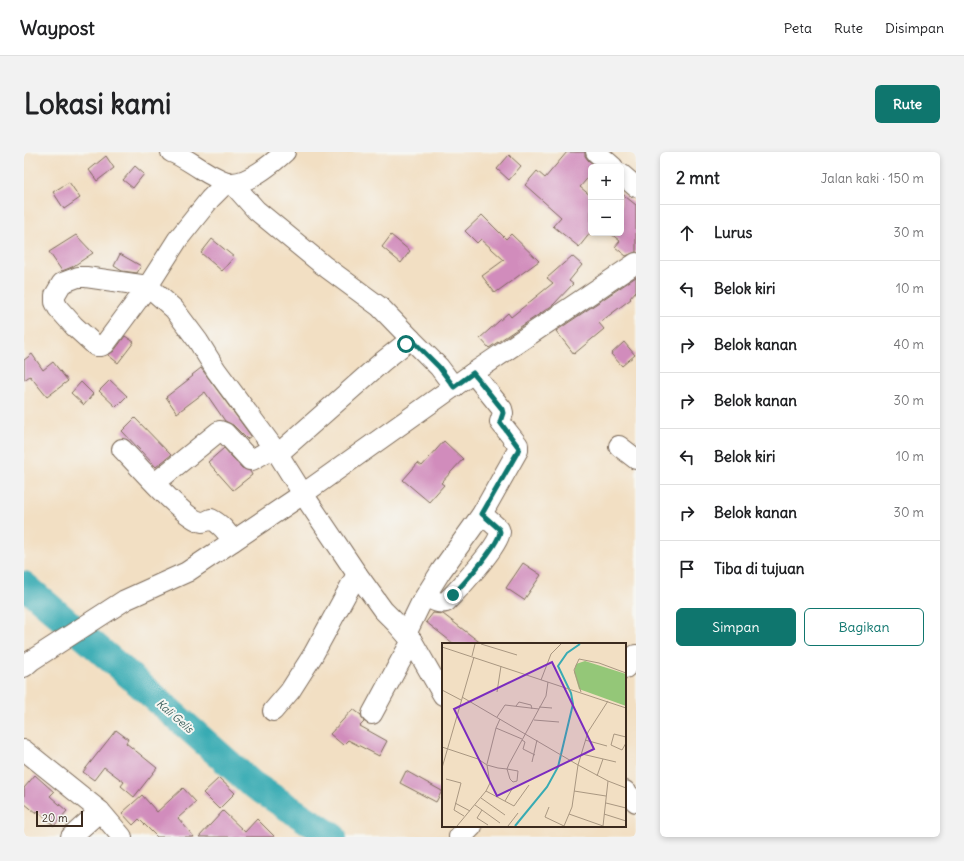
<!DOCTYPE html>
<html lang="id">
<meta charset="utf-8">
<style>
:root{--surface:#fff;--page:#f2f2f2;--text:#202124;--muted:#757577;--line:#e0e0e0;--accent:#0f766e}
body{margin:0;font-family:Delius,sans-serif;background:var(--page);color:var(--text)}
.controls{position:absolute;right:12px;top:12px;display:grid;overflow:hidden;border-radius:6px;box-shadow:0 2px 6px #0003}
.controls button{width:36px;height:36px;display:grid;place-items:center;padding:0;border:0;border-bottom:1px solid var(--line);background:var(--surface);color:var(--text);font:20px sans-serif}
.scale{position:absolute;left:12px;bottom:10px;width:47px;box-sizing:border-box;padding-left:4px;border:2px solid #3b2a1e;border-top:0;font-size:11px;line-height:14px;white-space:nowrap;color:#3b2a1e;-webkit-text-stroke:3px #f6f6f2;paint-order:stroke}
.stop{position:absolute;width:12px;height:12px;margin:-9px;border:3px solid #0f766e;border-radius:50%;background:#fff}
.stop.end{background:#0f766e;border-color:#fff;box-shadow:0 1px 4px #0008}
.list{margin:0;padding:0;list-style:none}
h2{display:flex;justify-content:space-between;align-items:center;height:52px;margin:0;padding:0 16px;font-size:17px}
h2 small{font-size:13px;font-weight:400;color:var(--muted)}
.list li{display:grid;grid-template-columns:26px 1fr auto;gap:12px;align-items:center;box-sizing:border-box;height:56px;padding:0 16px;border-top:1px solid var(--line)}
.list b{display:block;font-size:15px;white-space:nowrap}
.list em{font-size:13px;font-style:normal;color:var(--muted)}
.actions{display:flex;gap:8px;padding:12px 16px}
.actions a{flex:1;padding:9px 0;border:1px solid var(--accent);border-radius:6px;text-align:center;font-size:14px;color:var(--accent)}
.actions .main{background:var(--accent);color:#fff}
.icon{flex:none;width:22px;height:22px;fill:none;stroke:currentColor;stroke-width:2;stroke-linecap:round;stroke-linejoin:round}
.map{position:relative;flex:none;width:612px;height:685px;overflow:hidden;border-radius:6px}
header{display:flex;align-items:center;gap:24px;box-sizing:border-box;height:56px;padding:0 20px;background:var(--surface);border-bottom:1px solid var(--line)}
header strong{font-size:19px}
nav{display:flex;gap:22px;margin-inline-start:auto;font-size:14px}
.intro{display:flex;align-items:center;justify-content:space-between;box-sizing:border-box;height:96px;padding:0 24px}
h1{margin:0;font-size:28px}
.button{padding:10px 18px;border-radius:6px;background:var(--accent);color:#fff;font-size:14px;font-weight:700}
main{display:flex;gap:24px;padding:0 24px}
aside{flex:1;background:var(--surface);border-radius:6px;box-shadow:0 2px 6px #0003}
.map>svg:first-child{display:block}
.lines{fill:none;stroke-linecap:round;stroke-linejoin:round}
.river{stroke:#39abb3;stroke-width:28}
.building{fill:#d18cbc}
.minor-casing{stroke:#7b6958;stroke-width:22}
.major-casing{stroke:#7b6958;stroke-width:24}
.minor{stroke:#fff;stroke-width:20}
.major{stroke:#fff;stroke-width:22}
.route{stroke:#0f766e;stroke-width:5}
.labels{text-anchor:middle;stroke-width:4;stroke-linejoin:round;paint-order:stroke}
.water-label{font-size:11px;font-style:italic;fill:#3a5e5a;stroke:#f6f6f2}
.inset-river{fill:none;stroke:#39abb3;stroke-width:2}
.inset-road{fill:none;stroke:#a99781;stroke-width:1}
.view{fill:#7b2cbf;fill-opacity:0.15;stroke:#7b2cbf;stroke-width:2}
.inset-edge{fill:none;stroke:#3b2a1e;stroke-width:2}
</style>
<header>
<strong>Waypost</strong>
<nav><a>Peta</a><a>Rute</a><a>Disimpan</a></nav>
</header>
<div class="intro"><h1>Lokasi kami</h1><a class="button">Rute</a></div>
<main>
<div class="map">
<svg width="612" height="685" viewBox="0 0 612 685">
<rect width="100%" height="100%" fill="#f6f6f2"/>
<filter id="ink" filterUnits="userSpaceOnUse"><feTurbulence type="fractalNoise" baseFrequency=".025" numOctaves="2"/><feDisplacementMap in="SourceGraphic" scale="8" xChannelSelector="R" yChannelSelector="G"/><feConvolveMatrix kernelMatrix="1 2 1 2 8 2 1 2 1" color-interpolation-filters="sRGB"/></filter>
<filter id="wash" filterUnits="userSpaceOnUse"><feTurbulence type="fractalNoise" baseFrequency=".012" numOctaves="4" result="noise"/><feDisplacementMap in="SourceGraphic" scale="16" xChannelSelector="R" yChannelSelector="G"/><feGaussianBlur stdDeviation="0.9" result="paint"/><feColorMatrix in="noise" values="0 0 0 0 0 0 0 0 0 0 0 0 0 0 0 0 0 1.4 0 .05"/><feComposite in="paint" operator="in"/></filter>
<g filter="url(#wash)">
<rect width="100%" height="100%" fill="#f2dfc3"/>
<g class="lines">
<polyline class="river" points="0,433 113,530 228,632 309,685"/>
</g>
<g id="blocks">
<g class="building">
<polygon points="543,0 561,0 561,4 564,8 572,15 567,15 567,22 556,35 567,44 567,80 555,95 529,74 537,65 501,33 513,19 521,26"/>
<polygon points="485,3 497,14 485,28 473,17"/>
<polygon points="82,4 90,16 73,29 65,18"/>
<polygon points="111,14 120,22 109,36 99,28"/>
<polygon points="45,30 56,46 40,57 29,40"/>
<polygon points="597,41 612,53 612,100 602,104 591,95 596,89 586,81 597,81"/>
<polygon points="458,63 482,87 487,82 515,109 471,141 458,124 480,108 457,87 453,91 441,79"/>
<polygon points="52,83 69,101 48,115 38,119 25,100"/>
<polygon points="367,83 386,99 377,111 358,95"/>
<polygon points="188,87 210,105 198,119 177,101"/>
<polygon points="96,102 117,114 113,121 98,119 90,114"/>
<polygon points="548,104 558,113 545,129 549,132 529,153 465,196 456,186 484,161 487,165 529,131 523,126"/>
<polygon points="612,125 612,139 606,146 607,147 575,171 580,177 550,202 532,179"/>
<polygon points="101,184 110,190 94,211 84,203 90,199"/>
<polygon points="600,190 611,203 598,214 587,202"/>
<polygon points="8,202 19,218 29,210 44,229 23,245 6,224 0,228 0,208"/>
<polygon points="177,216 227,284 223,287 209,273 201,269 181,240 153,261 142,245 169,224 168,223"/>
<polygon points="86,228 103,244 92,255 75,239"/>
<polygon points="57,230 69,242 60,253 47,241"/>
<polygon points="111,266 147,303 132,315 98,279"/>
<polygon points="420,289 439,307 417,331 420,333 405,350 379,328 394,311 398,314"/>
<polygon points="200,296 218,316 226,319 228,323 209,338 184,310"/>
<polygon points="499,411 517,423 500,448 482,436"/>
<polygon points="409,461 419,462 458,492 430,492 402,470"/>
<polygon points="329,557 337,563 340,570 336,574 363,589 355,604 324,588 319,593 306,582"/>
<polygon points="92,578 104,587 102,591 133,616 110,645 97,634 100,630 80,615 70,628 59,620"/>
<polygon points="382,619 418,639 412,650 376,631"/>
<polygon points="11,623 30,640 26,644 43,659 30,674 13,659 12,661 0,651 0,636"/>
<polygon points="195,626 211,641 195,657 179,641"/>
<polygon points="159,636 172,650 154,666 170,685 133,685 115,667 109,673 98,661 118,643 133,660"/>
<polygon points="199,659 221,680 233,667 251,685 175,685"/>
</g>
</g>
</g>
<g filter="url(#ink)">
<use href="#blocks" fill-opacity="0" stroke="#7b6958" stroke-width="1"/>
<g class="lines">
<g class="minor-casing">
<g id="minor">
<path d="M147 0C158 4 167 11 177 17 183 21 201 31 208 31 225 31 249 11 261 0"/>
<polyline points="572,0 589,15"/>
<polyline points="597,22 612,35"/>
<polyline points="203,30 186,47 154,87 124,134 81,192 77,194 72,194 50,174 34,156 31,150 31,143 38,131 54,125 62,125 124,134 150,157 174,189 192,218 254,302 279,342 333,422 359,458 372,471 388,489 419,543"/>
<polyline points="208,31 232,58 299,113 356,155 387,187"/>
<polyline points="595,294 612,307"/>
<path d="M98 297C112 311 162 369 178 370 181 370 185 368 187 367 197 372 203 380 209 389"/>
<polyline points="254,302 358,210 387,187 415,215 430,235"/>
<polyline points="131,331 194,280 196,279 201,281 226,308 228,308 249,296"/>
<path d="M402 444C409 448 414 452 422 450 434 438 475 394 476 380L475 377 458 362"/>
<polyline points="382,482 397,451 417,419 458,362 494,298 494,293 476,270 479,261 478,257 449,221"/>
<polyline points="0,515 8,508 101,448 163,420 279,342 449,221 612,111"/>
<polyline points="249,559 266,539 289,503 333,422"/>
<polyline points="348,562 376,510 388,489"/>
<polyline points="0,598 76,659 98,685"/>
<polyline points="601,639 612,650"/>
<polyline points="47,685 76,659"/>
</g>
</g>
<g class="major-casing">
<g id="major">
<polyline points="601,515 612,504"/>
<polyline points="436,685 447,674"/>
</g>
</g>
<use href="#minor" class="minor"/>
<use href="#major" class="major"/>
</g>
</g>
<g class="lines" filter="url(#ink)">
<path class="route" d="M382 192 387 187 415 215 430 235 449 221 478 257 479 261 476 270 495 296 493 301 458 362 475 377 476 380C474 394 440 431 429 443"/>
</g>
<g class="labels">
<g class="water-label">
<text transform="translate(151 564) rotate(41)" y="4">Kali Gelis</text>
</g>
</g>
<g transform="translate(418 491)">
<rect width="184" height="184" fill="#f2dfc3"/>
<path d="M143 18 184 31V63L137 46 132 29 134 21Z" fill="#94c778"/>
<path class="inset-river" d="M73 183 105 144 116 124 131 61 129 50 116 23 125 10 138 1"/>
<path class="inset-road" d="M39 1 75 12M0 4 184 65M30 13 33 1M99 37 109 11 119 1M0 47 19 57M55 49 59 23M139 49 132 27 137 16 157 20 184 30M20 54 136 122 146 89 166 58M74 63 77 59 89 62 90 66M97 64 110 65M55 74 63 62 97 66M58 76 54 85 80 96M92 77 117 79M184 94 172 91 169 102 180 107 184 100M80 97 83 99 81 106 93 112M143 97 165 103M0 104 36 116 45 122 48 140 44 148 15 183M140 111 174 119M90 119 95 97M45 121 54 85M45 122 56 125 65 126 76 128 75 138 71 139 68 136 65 126 67 121 104 53 106 39M0 125 32 14M155 133 161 116M4 136 19 140 12 167 22 173M166 138 184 145M44 148 72 163 87 142M132 148 164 153M39 155 63 172M63 158 70 146M13 160 28 168M164 160 184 165M33 162 58 180M107 164 103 174 122 183M40 167 35 175 46 182M127 171 161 183M162 171 184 178M66 183 76 170M122 183 130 164 136 122 166 138 161 183"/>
<path class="view" d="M110 19 152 106 55 153 12 66Z"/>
<rect width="184" height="184" class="inset-edge"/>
</g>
</svg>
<div class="controls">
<button>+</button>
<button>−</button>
</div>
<div class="scale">20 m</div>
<div class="stop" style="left:382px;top:192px"></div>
<div class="stop end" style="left:429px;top:443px"></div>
</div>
<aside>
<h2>2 mnt<small>Jalan kaki · 150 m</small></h2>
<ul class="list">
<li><svg class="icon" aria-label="ahead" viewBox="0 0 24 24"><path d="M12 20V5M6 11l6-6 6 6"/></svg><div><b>Lurus</b></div><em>30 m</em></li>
<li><svg class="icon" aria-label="left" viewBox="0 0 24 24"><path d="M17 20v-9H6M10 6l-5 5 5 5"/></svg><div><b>Belok kiri</b></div><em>10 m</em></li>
<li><svg class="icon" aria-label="right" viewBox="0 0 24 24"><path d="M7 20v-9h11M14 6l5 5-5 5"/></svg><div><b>Belok kanan</b></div><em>40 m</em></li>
<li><svg class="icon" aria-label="right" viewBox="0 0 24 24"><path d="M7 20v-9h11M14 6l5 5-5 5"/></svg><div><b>Belok kanan</b></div><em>30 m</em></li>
<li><svg class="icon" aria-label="left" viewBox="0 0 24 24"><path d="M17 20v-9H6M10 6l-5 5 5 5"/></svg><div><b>Belok kiri</b></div><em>10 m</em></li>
<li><svg class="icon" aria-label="right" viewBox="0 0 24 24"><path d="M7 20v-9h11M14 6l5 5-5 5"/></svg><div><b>Belok kanan</b></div><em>30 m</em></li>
<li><svg class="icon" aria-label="arrive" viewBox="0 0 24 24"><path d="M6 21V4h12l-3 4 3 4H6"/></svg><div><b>Tiba di tujuan</b></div></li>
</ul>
<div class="actions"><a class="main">Simpan</a><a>Bagikan</a></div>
</aside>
</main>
